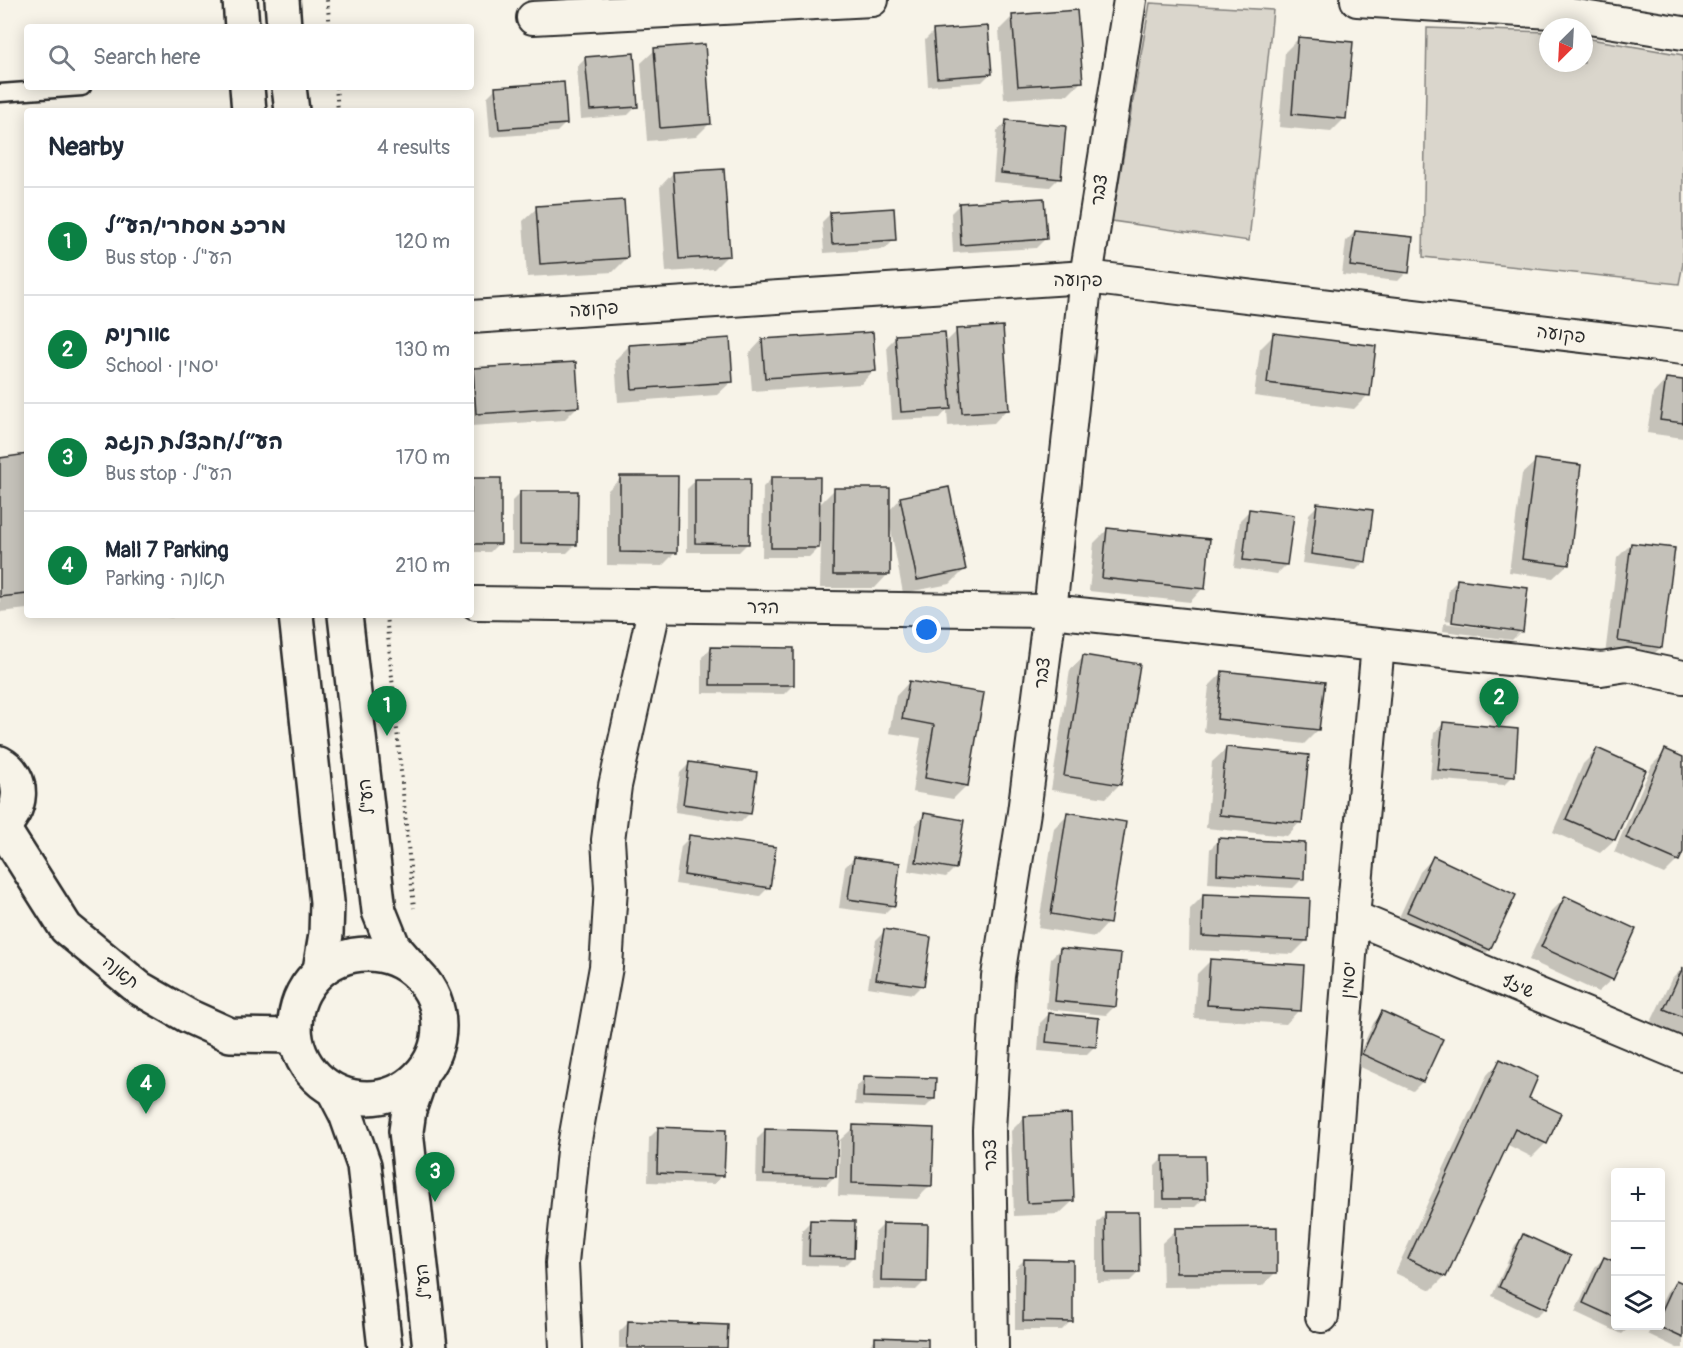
<!DOCTYPE html>
<meta charset="utf-8">
<style>
:root{--surface:#fff;--page:#f6f6f7;--text:#1f2937;--muted:#747a83;--line:#e0e1e3;--accent:#0b8043}
body{margin:0;font-family:Pangolin,"Playpen Sans Hebrew",sans-serif;background:var(--page);color:var(--text)}
.controls{position:absolute;right:18px;bottom:18px;display:grid;overflow:hidden;border-radius:6px;box-shadow:0 3px 15px #0003}
.controls button{width:54px;height:54px;display:grid;place-items:center;padding:0;border:0;border-bottom:2px solid var(--line);background:var(--surface);color:var(--text);font:30px sans-serif}
.compass{position:absolute;left:1539px;top:18px;width:54px;height:54px;border-radius:50%;background:var(--surface);box-shadow:0 3px 15px #0003;rotate:204deg}
.you{position:absolute;left:927px;top:630px;width:21px;height:21px;margin:-15px;border:4px solid #fff;border-radius:50%;background:#1a73e8;box-shadow:0 0 0 9px #1a73e833}
.badge{display:grid;place-items:center;width:39px;height:39px;border-radius:50%;background:var(--accent);color:#fff;font-size:20px;font-weight:700}
.pin{position:absolute;translate:-50% -50px;filter:drop-shadow(0 2px 3px #0008)}
.pin::after{content:'';position:absolute;top:32px;width:21px;height:18px;background:inherit;clip-path:polygon(0 0,100% 0,50% 100%)}
.list{margin:0;padding:0;list-style:none}
h2{display:flex;justify-content:space-between;align-items:center;height:78px;margin:0;padding:0 24px;font-size:26px}
h2 small{font-size:20px;font-weight:400;color:var(--muted)}
.list li{display:grid;grid-template-columns:39px 1fr auto;gap:18px;align-items:center;box-sizing:border-box;height:108px;padding:0 24px;border-top:2px solid var(--line)}
.list b{display:block;font-size:22px;white-space:nowrap}
.list p{margin:0;font-size:20px;white-space:nowrap;color:var(--muted)}
.list em{font-size:20px;font-style:normal;color:var(--muted)}
.icon{flex:none;width:33px;height:33px;fill:none;stroke:currentColor;stroke-width:2;stroke-linecap:round;stroke-linejoin:round}
.map{position:relative;flex:none;width:1683px;height:1348px;overflow:hidden}
.search{position:absolute;background:var(--surface);box-shadow:0 3px 15px #0003;left:24px;top:24px;width:450px;height:66px;display:flex;align-items:center;gap:15px;box-sizing:border-box;padding:0 21px;border-radius:6px;color:var(--muted);font-size:22px}
.panel{position:absolute;background:var(--surface);box-shadow:0 3px 15px #0003;left:24px;top:108px;width:450px;height:510px;border-radius:6px}
.map>svg:first-child{display:block}
.green{fill:#dad6cc;stroke:#82807c;stroke-width:1.5}
.shadow{fill:#0003}
.building{fill:#c4c1b9;stroke:#2b2b2b;stroke-width:1.5}
.lines{fill:none;stroke-linecap:round;stroke-linejoin:round}
.service-casing{stroke:#2b2b2b;stroke-width:21}
.minor-casing{stroke:#2b2b2b;stroke-width:36}
.tertiary-casing{stroke:#2b2b2b;stroke-width:38}
.path{stroke:#2b2b2b;stroke-width:4;stroke-dasharray:1.5 4.5;stroke-linecap:butt}
.service{stroke:#f7f3e8;stroke-width:16}
.minor{stroke:#f7f3e8;stroke-width:32}
.tertiary{stroke:#f7f3e8;stroke-width:33}
.labels{text-anchor:middle;stroke-width:6;stroke-linejoin:round;paint-order:stroke}
.street-label{font-size:18px;fill:#2b2b2b;stroke:#f7f3e8}
</style>
<div class="map">
<svg width="1683" height="1348" viewBox="0 0 1683 1348">
<rect width="100%" height="100%" fill="#f7f3e8"/>
<filter id="ink" filterUnits="userSpaceOnUse"><feTurbulence type="fractalNoise" baseFrequency=".0167" numOctaves="2"/><feDisplacementMap in="SourceGraphic" scale="12" xChannelSelector="R" yChannelSelector="G"/><feConvolveMatrix kernelMatrix="1 2 1 2 8 2 1 2 1" color-interpolation-filters="sRGB"/></filter>
<g filter="url(#ink)">
<g class="green">
<polygon points="1150,3 1273,10 1249,241 1112,221"/>
<polygon points="1427,28 1548,32 1548,63 1584,63 1584,38 1683,55 1683,264 1679,284 1423,257"/>
</g>
<g class="shadow">
<polygon points="1013,16 1082,81 1068,95 1004,99 999,30"/>
<polygon points="934,31 991,73 982,82 928,86 925,40"/>
<polygon points="1299,38 1345,118 1331,132 1279,127 1285,52"/>
<polygon points="655,50 710,123 696,137 647,141 641,63"/>
<polygon points="586,58 637,106 628,115 581,119 577,67"/>
<polygon points="496,88 566,123 557,132 490,137 487,97"/>
<polygon points="1007,122 1059,178 1050,187 993,182 997,131"/>
<polygon points="673,173 728,255 714,269 666,272 660,187"/>
<polygon points="960,204 1045,239 1036,248 953,253 951,213"/>
<polygon points="537,208 627,258 613,272 527,277 523,221"/>
<polygon points="831,213 894,240 885,249 824,253 822,222"/>
<polygon points="1355,232 1407,272 1398,281 1342,275 1346,241"/>
<polygon points="957,331 1007,409 994,423 948,426 947,410 940,418 892,420 887,346 896,337 945,343"/>
<polygon points="1274,335 1368,395 1354,409 1254,396 1260,349"/>
<polygon points="762,340 874,370 861,384 752,391 749,354"/>
<polygon points="629,346 731,382 717,395 618,402 615,360"/>
<polygon points="474,370 577,407 564,420 471,426 471,372"/>
<polygon points="1666,380 1683,382 1683,438 1647,433 1653,394"/>
<polygon points="27,456 27,609 0,612 0,459"/>
<polygon points="1536,461 1567,565 1553,578 1509,572 1522,474"/>
<polygon points="621,478 676,552 662,566 607,565 607,491"/>
<polygon points="772,478 818,506 835,489 889,511 901,498 964,570 950,584 903,593 890,525 888,574 875,588 820,588 821,545 809,557 762,557 763,487"/>
<polygon points="471,479 499,543 490,552 471,552"/>
<polygon points="696,480 748,543 739,552 687,552 687,489"/>
<polygon points="521,492 576,544 567,553 512,553 512,501"/>
<polygon points="1318,505 1365,561 1356,570 1302,563 1309,514"/>
<polygon points="1249,511 1286,565 1277,574 1234,568 1240,520"/>
<polygon points="1108,529 1203,588 1190,602 1089,591 1094,543"/>
<polygon points="1631,544 1661,647 1647,661 1605,655 1617,558"/>
<polygon points="1458,580 1521,631 1512,640 1443,631 1444,623 1516,632 1516,629 1445,620 1449,589"/>
<polygon points="153,615 175,615 172,618"/>
<polygon points="711,648 793,685 784,694 702,693 702,657"/>
<polygon points="1084,657 1120,784 1106,798 1051,790 1070,670"/>
<polygon points="1223,672 1318,730 1304,744 1204,732 1209,686"/>
<polygon points="909,682 982,694 967,785 953,799 912,792 921,738 889,733 896,696"/>
<polygon points="1443,724 1513,776 1504,785 1430,779 1434,733"/>
<polygon points="1226,749 1300,822 1287,836 1206,828 1212,762"/>
<polygon points="1597,750 1644,771 1614,840 1600,853 1553,832 1583,764"/>
<polygon points="1666,751 1683,759 1683,848 1678,860 1664,874 1614,852 1652,765"/>
<polygon points="689,764 750,813 741,822 675,812 680,773"/>
<polygon points="925,814 955,868 946,877 908,871 916,824"/>
<polygon points="1068,814 1108,923 1095,937 1038,928 1054,828"/>
<polygon points="690,837 769,887 760,896 675,884 681,846"/>
<polygon points="1219,840 1302,879 1293,888 1208,883 1210,849"/>
<polygon points="854,858 893,905 884,914 839,908 845,867"/>
<polygon points="1433,858 1489,950 1476,963 1395,926 1420,872"/>
<polygon points="1203,896 1307,940 1293,954 1189,950 1190,909"/>
<polygon points="1565,898 1612,979 1598,992 1529,960 1551,912"/>
<polygon points="885,931 922,985 913,994 868,987 876,940"/>
<polygon points="1060,949 1115,1006 1106,1015 1046,1009 1051,958"/>
<polygon points="1211,960 1299,1010 1286,1024 1194,1018 1197,974"/>
<polygon points="1683,968 1683,1037 1651,1022 1671,980"/>
<polygon points="1383,1013 1441,1040 1422,1082 1413,1091 1354,1064 1374,1022"/>
<polygon points="1049,1014 1095,1046 1086,1055 1038,1051 1040,1023"/>
<polygon points="1500,1061 1527,1099 1546,1143 1532,1157 1506,1144 1445,1276 1431,1290 1395,1273 1487,1075"/>
<polygon points="865,1078 934,1099 925,1108 855,1105 856,1087"/>
<polygon points="1025,1117 1073,1201 1059,1214 1014,1216 1011,1131"/>
<polygon points="854,1127 931,1185 917,1199 838,1196 840,1140"/>
<polygon points="658,1129 723,1175 714,1184 648,1182 649,1138"/>
<polygon points="766,1130 835,1176 826,1185 756,1183 757,1139"/>
<polygon points="1164,1157 1204,1198 1195,1207 1155,1207 1155,1166"/>
<polygon points="1106,1214 1139,1272 1130,1281 1097,1282 1097,1223"/>
<polygon points="811,1221 853,1257 844,1266 801,1265 802,1230"/>
<polygon points="884,1224 925,1281 916,1290 872,1289 875,1233"/>
<polygon points="1176,1230 1276,1272 1262,1286 1163,1287 1162,1243"/>
<polygon points="1524,1236 1545,1308 1536,1317 1492,1296 1515,1245"/>
<polygon points="1604,1258 1616,1264 1616,1326 1631,1326 1622,1334 1575,1312 1595,1267"/>
<polygon points="1024,1260 1071,1321 1062,1330 1015,1330 1015,1269"/>
<polygon points="1677,1281 1683,1284 1683,1348 1677,1348 1648,1334 1652,1326 1660,1326 1660,1306 1668,1290"/>
<polygon points="628,1323 725,1348 619,1348 619,1332"/>
<polygon points="876,1338 927,1348 867,1348"/>
</g>
<g class="building">
<polygon points="1077,10 1083,82 1018,86 1012,15"/>
<polygon points="988,26 992,74 937,78 933,30"/>
<polygon points="1298,37 1353,42 1346,119 1292,114"/>
<polygon points="705,44 711,124 660,128 654,48"/>
<polygon points="634,53 638,107 590,110 585,57"/>
<polygon points="564,82 567,124 499,129 495,87"/>
<polygon points="1006,120 1066,126 1061,179 1001,173"/>
<polygon points="724,169 730,256 679,259 673,172"/>
<polygon points="1044,198 1047,239 961,245 959,203"/>
<polygon points="624,200 628,258 540,264 536,206"/>
<polygon points="894,208 896,240 832,244 830,212"/>
<polygon points="1355,231 1413,237 1409,273 1350,266"/>
<polygon points="1003,326 1009,410 962,413 956,329"/>
<polygon points="873,332 876,371 765,378 762,339"/>
<polygon points="945,332 951,409 901,412 895,335"/>
<polygon points="1273,333 1376,346 1370,396 1267,383"/>
<polygon points="730,338 733,382 632,389 629,345"/>
<polygon points="576,362 579,407 476,414 473,368"/>
<polygon points="1666,378 1683,380 1683,423 1660,420"/>
<polygon points="27,454 27,594 0,597 0,458"/>
<polygon points="1535,459 1581,465 1569,565 1522,559"/>
<polygon points="620,476 678,476 677,553 620,552"/>
<polygon points="771,477 820,477 819,548 771,548"/>
<rect x="471" y="478" width="30" height="66"/>
<polygon points="695,479 750,479 749,544 695,543"/>
<polygon points="949,487 966,570 917,580 900,497"/>
<polygon points="834,488 890,488 890,575 833,575"/>
<polygon points="520,491 578,491 577,545 520,544"/>
<polygon points="1317,503 1373,510 1366,562 1311,554"/>
<polygon points="1249,509 1294,515 1287,565 1243,560"/>
<polygon points="1107,528 1210,539 1205,589 1102,578"/>
<polygon points="1631,543 1675,548 1662,648 1618,641"/>
<polygon points="1457,579 1528,588 1523,632 1452,622"/>
<polygon points="711,647 794,648 794,685 710,685"/>
<polygon points="1083,655 1140,664 1121,785 1064,776"/>
<polygon points="1222,671 1325,682 1319,730 1217,719"/>
<polygon points="909,681 984,693 968,786 925,778 934,725 902,719"/>
<polygon points="1443,722 1518,729 1515,777 1438,770"/>
<polygon points="1226,747 1309,755 1302,823 1219,815"/>
<polygon points="1597,748 1646,770 1615,840 1566,819"/>
<polygon points="1665,749 1683,757 1683,852 1679,861 1626,838"/>
<polygon points="689,762 757,772 751,814 683,804"/>
<polygon points="1067,812 1126,822 1110,924 1051,914"/>
<polygon points="924,813 964,820 956,869 916,862"/>
<polygon points="689,835 776,847 770,888 684,875"/>
<polygon points="1218,838 1305,843 1304,879 1217,874"/>
<polygon points="1433,856 1516,895 1490,950 1407,912"/>
<polygon points="854,857 900,863 895,906 848,899"/>
<polygon points="1203,894 1310,898 1308,941 1202,936"/>
<polygon points="1565,896 1636,929 1613,980 1541,947"/>
<polygon points="884,929 931,937 924,986 876,979"/>
<polygon points="1060,948 1121,954 1116,1007 1055,1001"/>
<polygon points="1210,959 1304,965 1301,1011 1207,1005"/>
<polygon points="1683,967 1683,1017 1664,1009"/>
<polygon points="1382,1011 1443,1039 1423,1082 1362,1054"/>
<polygon points="1049,1013 1099,1018 1096,1047 1046,1042"/>
<polygon points="1500,1059 1538,1077 1529,1098 1561,1113 1547,1144 1515,1129 1446,1277 1408,1259"/>
<polygon points="864,1076 936,1078 935,1099 863,1097"/>
<polygon points="1071,1114 1074,1201 1027,1203 1024,1116"/>
<polygon points="853,1125 934,1128 932,1186 852,1183"/>
<polygon points="658,1127 726,1130 724,1176 657,1173"/>
<polygon points="765,1129 838,1131 836,1177 764,1175"/>
<polygon points="1163,1156 1205,1156 1206,1199 1164,1199"/>
<polygon points="1105,1212 1139,1212 1140,1273 1106,1273"/>
<polygon points="810,1220 855,1221 854,1257 809,1256"/>
<polygon points="883,1223 928,1224 927,1282 881,1281"/>
<polygon points="1277,1227 1277,1273 1176,1273 1175,1228"/>
<polygon points="1523,1234 1571,1256 1546,1309 1499,1287"/>
<polygon points="1604,1257 1616,1262 1616,1318 1583,1303"/>
<polygon points="1024,1259 1073,1260 1073,1322 1023,1321"/>
<polygon points="1676,1280 1683,1283 1683,1338 1657,1326 1660,1326 1660,1315"/>
<polygon points="628,1321 728,1325 727,1348 627,1348"/>
<polygon points="875,1337 928,1339 928,1348 875,1348"/>
</g>
<g class="lines">
<g class="service-casing">
<polyline id="service" points="0,93 82,87"/>
</g>
<g class="minor-casing">
<g id="minor">
<polyline points="1357,0 1552,12 1683,33"/>
<polyline points="533,18 872,0"/>
<polyline points="471,317 1086,277 1683,348"/>
<polyline points="476,603 1050,611 1378,645 1353,917 1322,1316"/>
<polyline points="1378,645 1601,669 1627,665 1683,677"/>
<polyline points="1353,917 1683,1055"/>
<polyline points="566,1348 562,1263 573,1151 606,967 611,888 608,840 615,786 655,605"/>
<polyline points="992,1348 989,1130 998,976 1024,812 1050,611 1086,277 1130,0"/>
</g>
</g>
<g class="tertiary-casing">
<g id="tertiary">
<polyline points="240,0 242,27"/>
<polyline points="282,0 284,27"/>
<polyline points="247,87 249,111"/>
<polyline points="289,87 292,111"/>
<polyline points="296,615 327,902 326,934 320,970"/>
<polyline points="345,615 379,911 393,946 413,969"/>
<path d="M0 763C27 777 22 812 0 828"/>
<polyline points="2,827 66,928 139,988 188,1016 230,1035 295,1036"/>
<circle cx="367" cy="1026" r="72"/>
<polyline points="421,1075 409,1110 406,1131 430,1348"/>
<polyline points="334,1091 346,1114 364,1165 385,1348"/>
</g>
</g>
<g class="path">
<polyline points="327,0 330,27"/>
<polyline points="336,87 338,111"/>
<polyline points="386,615 414,908"/>
<polyline points="441,980 447,988 451,1047 446,1057"/>
</g>
<use href="#service" class="service"/>
<use href="#minor" class="minor"/>
<use href="#tertiary" class="tertiary"/>
</g>
</g>
<g class="labels">
<g class="street-label">
<text transform="translate(1099 190) rotate(-81)" y="6">צבר</text>
<text x="1078" y="286">פקועה</text>
<text transform="translate(594 309) rotate(-4)" y="6">פקועה</text>
<text transform="translate(1561 334) rotate(7)" y="6">פקועה</text>
<text transform="translate(763 607) rotate(1)" y="6">הדר</text>
<text transform="translate(1042 673) rotate(-83)" y="6">צבר</text>
<text transform="translate(366 797) rotate(-97)" y="6">הע"ל</text>
<text transform="translate(121 972) rotate(39)" y="6">תאנה</text>
<text transform="translate(1348 980) rotate(-86)" y="6">יסמין</text>
<text transform="translate(1518 986) rotate(23)" y="6">שיזף</text>
<text transform="translate(990 1155) rotate(-91)" y="6">צבר</text>
<text transform="translate(423 1282) rotate(-97)" y="6">הע"ל</text>
</g>
</g>
</svg>
<div class="controls">
<button>+</button>
<button>−</button>
<button><svg class="icon" aria-label="layers" viewBox="0 0 24 24"><path d="M12 4l9 5-9 5-9-5zM3 14l9 5 9-5"/></svg></button>
</div>
<svg class="compass" viewBox="-18 -18 36 36"><path d="M0-13l5 13h-10z" fill="#e53935"/><path d="M0 13l5-13h-10z" fill="#747a83"/></svg>
<div class="you"></div>
<div class="pin badge" style="left:387px;top:736px">1</div>
<div class="pin badge" style="left:1499px;top:728px">2</div>
<div class="pin badge" style="left:435px;top:1202px">3</div>
<div class="pin badge" style="left:146px;top:1114px">4</div>
<div class="search"><svg class="icon" aria-label="search" viewBox="0 0 24 24"><circle cx="10" cy="10" r="6"/><path d="M15 15l6 6"/></svg>Search here</div>
<section class="panel">
<h2>Nearby<small>4 results</small></h2>
<ul class="list">
<li><span class="badge">1</span><div><b>מרכז מסחרי/הע״ל</b><p>Bus stop · הע&quot;ל</p></div><em>120 m</em></li>
<li><span class="badge">2</span><div><b>אורנים</b><p>School · יסמין</p></div><em>130 m</em></li>
<li><span class="badge">3</span><div><b>הע״ל/חבצלת הנגב</b><p>Bus stop · הע&quot;ל</p></div><em>170 m</em></li>
<li><span class="badge">4</span><div><b>Mall 7 Parking</b><p>Parking · תאנה</p></div><em>210 m</em></li>
</ul>
</section>
</div>
